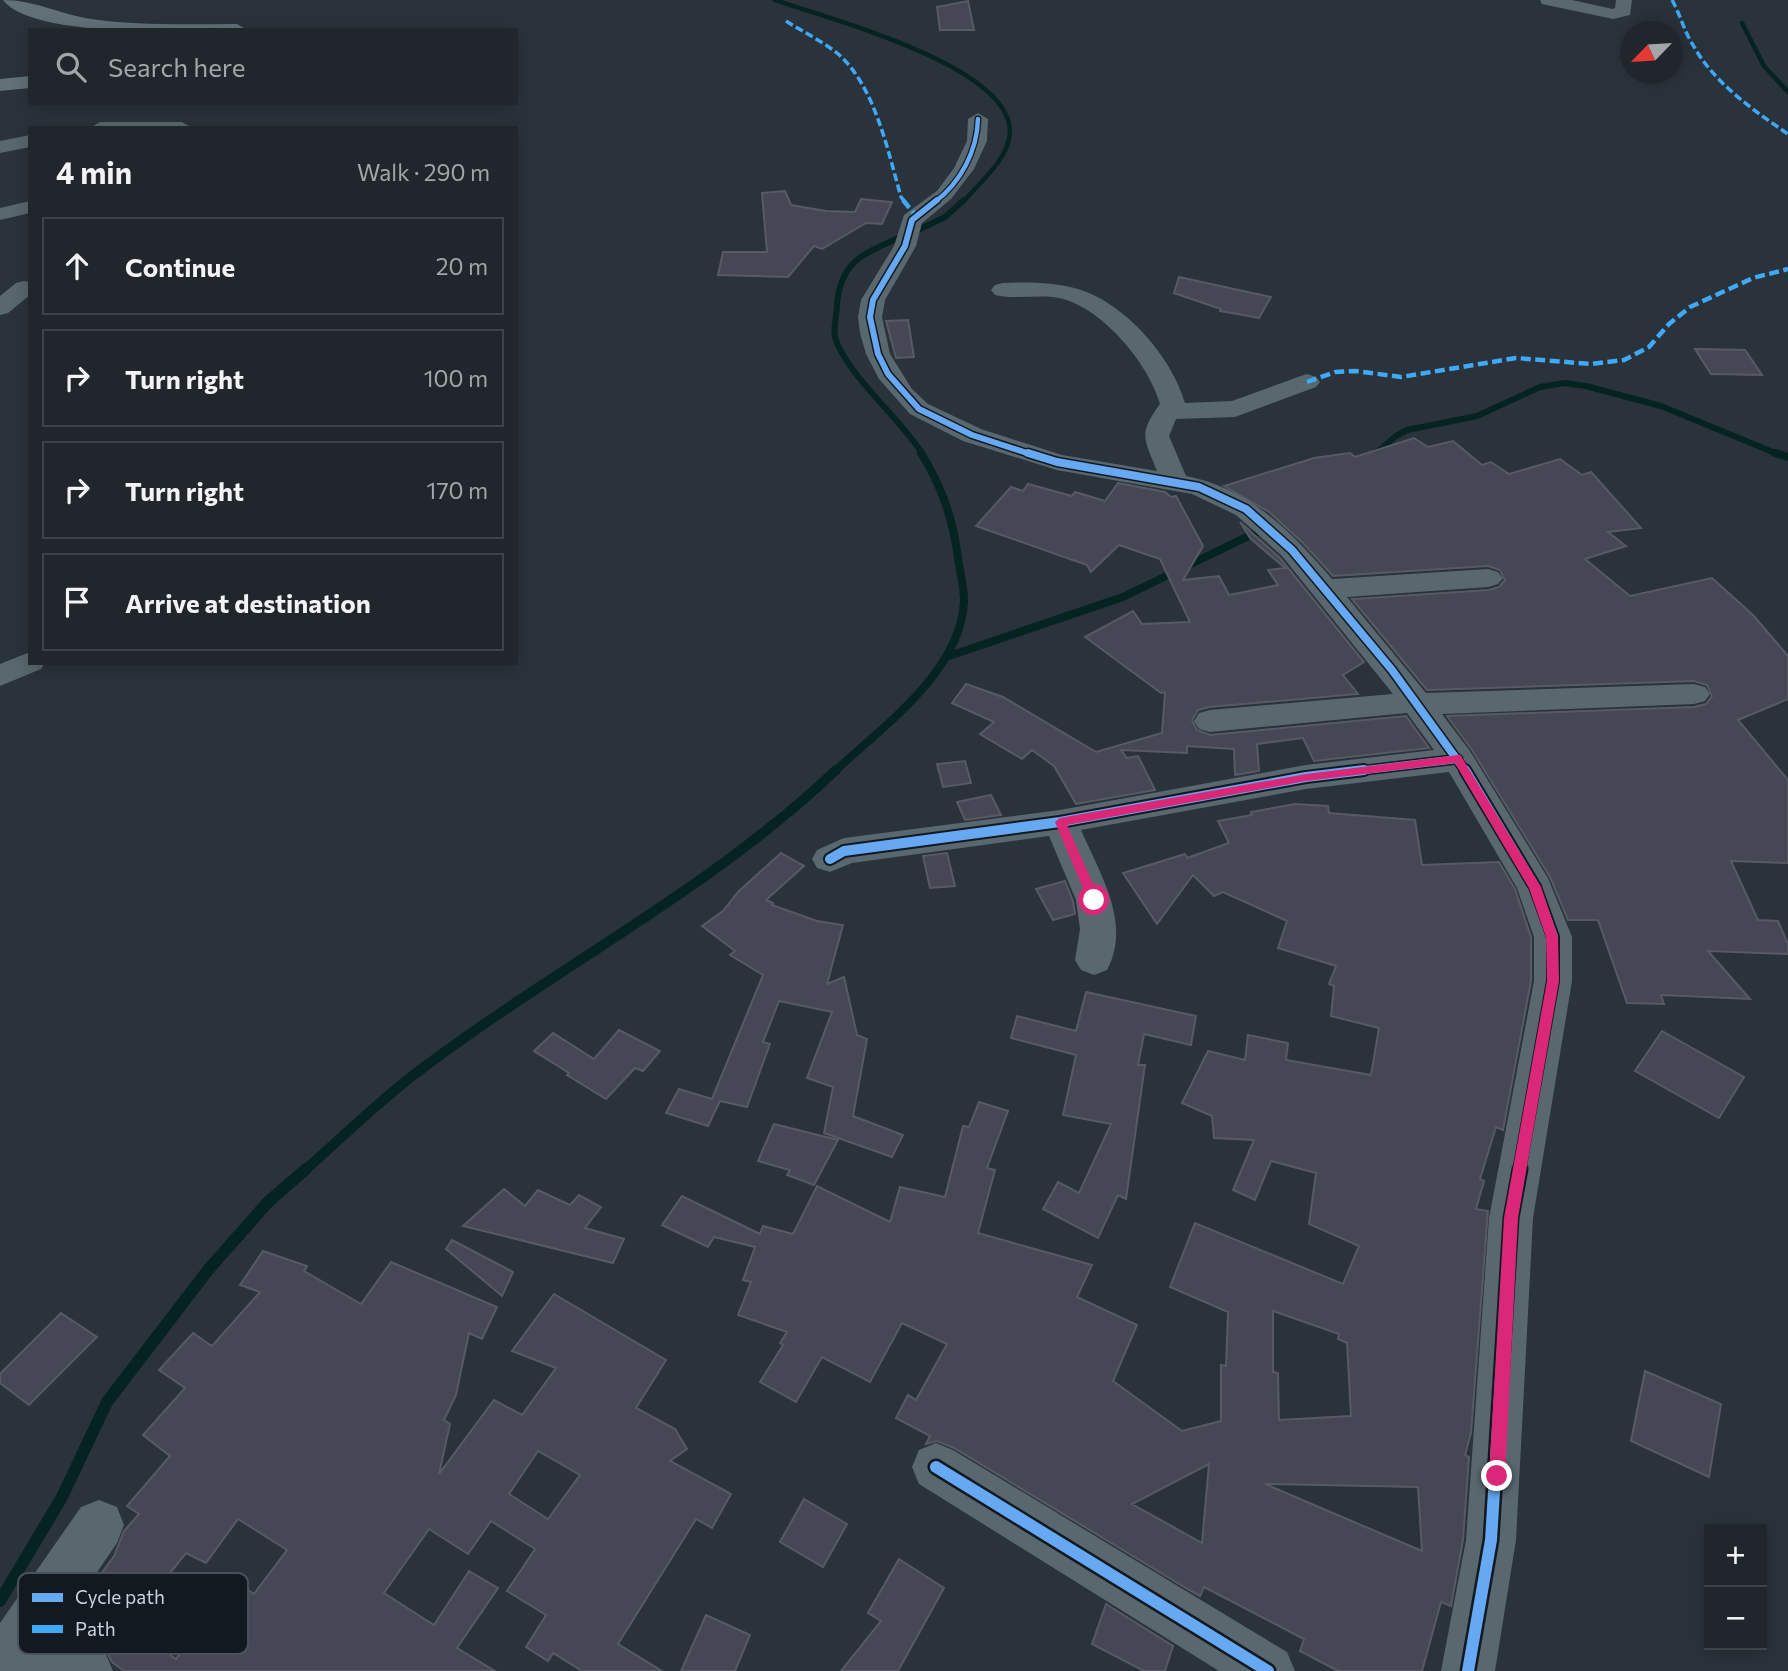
<!DOCTYPE html>
<meta charset="utf-8">
<style>
:root{--surface:#20262c;--page:#2d3238;--text:#f1f3f6;--muted:#a2a5a9;--line:#3d4348}
body{margin:0;font-family:Commissioner,sans-serif;background:var(--page);color:var(--text)}
.controls{position:absolute;right:21px;bottom:21px;display:grid;overflow:hidden;border-radius:0px;box-shadow:0 4px 18px #0003}
.controls button{width:63px;height:63px;display:grid;place-items:center;padding:0;border:0;border-bottom:2px solid var(--line);background:var(--surface);color:var(--text);font:35px sans-serif}
.compass{position:absolute;left:1620px;top:21px;width:63px;height:63px;border-radius:50%;background:var(--surface);box-shadow:0 4px 18px #0003;rotate:245deg}
.stop{position:absolute;width:21px;height:21px;margin:-16px;border:5px solid #db2777;border-radius:50%;background:#fff}
.stop.end{background:#db2777;border-color:#fff;box-shadow:0 2px 7px #0008}
.list{margin:0;padding:0;list-style:none}
h2{display:flex;justify-content:space-between;align-items:center;height:91px;margin:0;padding:0 28px;font-size:30px}
h2 small{font-size:23px;font-weight:400;color:var(--muted)}
.list li{display:grid;grid-template-columns:46px 1fr auto;gap:21px;align-items:center;box-sizing:border-box;height:98px;margin:0 14px 14px;padding:0 14px;border:2px solid var(--line);border-radius:0px}
.list b{display:block;font-size:26px;white-space:nowrap}
.list em{font-size:23px;font-style:normal;color:var(--muted)}
.icon{flex:none;width:38px;height:38px;fill:none;stroke:currentColor;stroke-width:2;stroke-linecap:round;stroke-linejoin:round}
.map{position:relative;flex:none;width:1788px;height:1671px;overflow:hidden}
.search{position:absolute;background:var(--surface);box-shadow:0 4px 18px #0003;left:28px;top:28px;width:490px;height:77px;display:flex;align-items:center;gap:18px;box-sizing:border-box;padding:0 24px;border-radius:0px;color:var(--muted);font-size:26px}
.panel{position:absolute;background:var(--surface);box-shadow:0 4px 18px #0003;left:28px;top:126px;width:490px;height:539px;border-radius:0px}
.map>svg:first-child{display:block}
.lines{fill:none;stroke-linecap:round;stroke-linejoin:round}
.stream-far4{stroke:#042321;stroke-width:4.5}
.stream-far3{stroke:#042321;stroke-width:6}
.stream-far2{stroke:#042321;stroke-width:8}
.stream-far1{stroke:#042321;stroke-width:10}
.stream{stroke:#042321;stroke-width:12}
.building{fill:#454854;stroke:#575a64;stroke-width:2;fill-rule:evenodd}
.street{fill:#59686e;fill-rule:evenodd}
.highway{fill:#617177;fill-rule:evenodd}
.quiet-far1{stroke:#3fa9f5;stroke-width:3.5;stroke-dasharray:8 3.5;stroke-linecap:butt}
.quiet{stroke:#3fa9f5;stroke-width:4.5;stroke-dasharray:10 4.5;stroke-linecap:butt}
.cycleway-far4-casing{stroke:#121921;stroke-width:7}
.cycleway-far3-casing{stroke:#121921;stroke-width:9}
.cycleway-far2-casing{stroke:#121921;stroke-width:11}
.cycleway-far1-casing{stroke:#121921;stroke-width:14}
.cycleway-casing{stroke:#121921;stroke-width:17}
.cycleway-far4{stroke:#66a8f1;stroke-width:4.5}
.cycleway-far3{stroke:#66a8f1;stroke-width:6}
.cycleway-far2{stroke:#66a8f1;stroke-width:8}
.cycleway-far1{stroke:#66a8f1;stroke-width:10}
.cycleway{stroke:#66a8f1;stroke-width:12}
.route{fill:#db2777}
.key{fill:#121921;stroke:#49515a;stroke-width:2}
.key-label{font-size:19px;fill:#cad4e0}
</style>
<div class="map">
<svg width="1788" height="1671" viewBox="0 0 1788 1671">
<rect width="100%" height="100%" fill="#2a323b"/>
<g class="lines">
<g class="stream-far4">
<path d="M775 0C828 19 1010 65 1010 132 1009 159 979 183 963 202"/>
<polyline points="1742,23 1764,66 1788,92"/>
</g>
<g class="stream-far3">
<polyline points="920,229 945,217 964,200"/>
<path d="M898 238C862 255 841 261 837 304 837 314 833 328 835 337 845 373 902 420 923 455"/>
<polyline points="1374,455 1396,436 1407,430 1477,416 1540,387 1565,383 1586,386 1661,406 1780,455"/>
</g>
<g class="stream-far2">
<polyline points="1775,453 1788,457"/>
<polyline points="1371,458 1376,453"/>
<polyline points="949,656 1123,597 1261,530"/>
<path d="M834 772C882 727 961 672 964 601 964 587 960 572 958 558 953 519 942 487 921 453"/>
</g>
<path class="stream-far1" d="M304 1171C339 1140 374 1106 411 1077 550 970 709 891 836 770"/>
<polyline class="stream" points="0,1601 62,1497 107,1402 208,1270 268,1202 306,1169"/>
</g>
<g class="building">
<polygon points="968,1 974,30 940,30 937,7"/>
<polygon points="785,191 791,205 826,211 855,212 861,199 892,202 882,224 866,223 822,249 814,246 788,277 718,275 723,252 767,252 762,193"/>
<polygon points="1179,277 1271,297 1259,318 1220,311 1221,309 1174,293"/>
<polygon points="908,320 914,357 896,358 886,321"/>
<polygon points="1695,349 1745,350 1762,375 1711,374"/>
<polygon points="1414,438 1428,447 1453,441 1482,465 1491,462 1509,474 1560,459 1582,475 1591,472 1641,528 1608,532 1626,546 1585,559 1630,596 1712,578 1753,615 1788,656 1788,699 1738,720 1788,780 1788,863 1731,861 1758,920 1778,921 1788,944 1788,954 1708,951 1750,999 1661,995 1664,1004 1627,1003 1598,920 1568,920 1550,877 1472,750 1447,716 1694,707 1706,704 1712,696 1707,685 1694,681 1427,690 1352,599 1489,590 1499,587 1505,580 1500,570 1488,566 1333,576 1303,543 1269,512 1224,486 1314,458 1350,453 1355,457"/>
<polygon points="1118,483 1165,492 1171,497 1176,496 1203,546 1183,580 1219,576 1229,595 1278,585 1268,570 1285,568 1250,538 1240,522 1280,558 1364,662 1343,675 1358,694 1209,707 1198,710 1192,720 1197,730 1210,735 1406,716 1429,748 1314,761 1303,738 1257,744 1259,771 1235,775 1234,749 1187,746 1187,753 1121,750 1127,758 1138,756 1155,790 1076,804 1054,766 1032,750 1022,759 980,734 994,722 952,703 966,684 1003,697 1096,752 1162,733 1165,692 1161,693 1085,637 1133,611 1142,624 1190,622 1160,559 1119,545 1091,572 1087,565 976,526 1011,487 1023,491 1028,484 1072,496 1075,492 1105,501"/>
<polygon points="965,761 971,783 943,787 937,764"/>
<polygon points="991,795 1001,815 965,820 957,802"/>
<path d="M1295 804 1328 806 1329 813 1415 820 1422 865 1499 862 1515 889 1531 937V981L1503 1130 1496 1127 1480 1179 1484 1181 1476 1209 1488 1211 1471 1433 1465 1455 1469 1457 1463 1540 1451 1606 1441 1602 1422 1671H1338L1300 1651 1304 1639 1204 1587 1200 1596 1189 1590 954 1448 937 1441 926 1444 930 1436 896 1418 908 1395 916 1400 947 1344 902 1323 870 1382 822 1357 796 1402 760 1382 783 1345 780 1343 787 1332 738 1315 751 1282 743 1280 755 1247 714 1237 708 1247 662 1225 682 1196 760 1234 763 1226 793 1234 817 1186 890 1222 900 1187 945 1197 963 1126 969 1127 979 1102 1008 1111 987 1168 995 1170 978 1233 1092 1265 1077 1297 1137 1325 1113 1381 1182 1431 1221 1421V1365L1226 1366 1228 1312 1170 1287 1195 1223 1343 1284 1359 1246 1309 1224 1316 1173 1271 1161 1255 1200 1233 1190 1254 1140 1214 1138 1212 1116 1182 1103 1208 1051 1245 1060 1248 1035 1288 1043 1286 1060 1371 1075 1379 1028 1331 1016 1334 986 1329 984 1336 966 1278 948 1287 921 1223 892 1214 896 1193 875 1157 924 1123 873 1185 854 1187 858 1229 843 1218 821 1252 815 1251 812ZM1273 1311 1339 1334 1338 1339 1347 1343 1351 1416 1279 1420 1278 1373 1273 1372ZM1209 1464 1202 1543 1132 1504ZM1265 1484 1418 1487 1422 1551Z"/>
<polygon points="781,853 804,866 766,900 773,903 772,905 817,921 843,925 827,984 844,977 857,1035 867,1039 853,1116 903,1135 892,1157 824,1133 833,1087 807,1078 832,1012 779,1001 763,1042 770,1044 747,1107 720,1101 708,1126 666,1113 679,1089 712,1099 763,975 730,955 735,951 702,926 723,911 738,892"/>
<polygon points="947,853 955,886 930,888 923,856"/>
<polygon points="1065,881 1073,901 1075,914 1053,920 1036,889"/>
<polygon points="1086,992 1196,1016 1191,1045 1144,1034 1138,1065 1145,1065 1126,1199 1118,1195 1098,1238 1043,1209 1058,1182 1079,1193 1111,1124 1063,1115 1076,1055 1011,1038 1017,1016 1076,1031"/>
<polygon points="619,1030 660,1051 643,1071 635,1068 606,1099 567,1075 569,1073 534,1051 553,1033 594,1059"/>
<polygon points="1662,1031 1744,1077 1719,1118 1635,1071"/>
<polygon points="774,1124 838,1140 814,1185 787,1175 790,1170 758,1161"/>
<polygon points="504,1189 525,1206 538,1190 570,1205 579,1195 601,1207 585,1228 624,1239 613,1263 463,1226"/>
<polygon points="452,1240 513,1272 502,1296 446,1249"/>
<path d="M263 1251 307 1266 304 1271 361 1304 391 1262 497 1307 482 1339 469 1333 456 1395 444 1420 450 1424 439 1474 494 1400 522 1415 556 1368 512 1351 554 1294 666 1360 636 1408 675 1429 687 1449 670 1461 731 1494 712 1528 696 1519 618 1644 662 1671H582L553 1653 548 1661 526 1647 546 1615 507 1591 535 1549 491 1521 468 1554 429 1529 384 1593 434 1625 469 1571 498 1588 457 1648 495 1671H124L112 1662 106 1650 62 1628 114 1556 124 1531 139 1514 127 1506 170 1456 143 1435 185 1388 159 1370 193 1333 212 1346 260 1292 240 1285ZM538 1451 580 1475 548 1519 509 1494ZM238 1519 287 1550 254 1594 226 1575 197 1612 205 1618 176 1659 127 1626 186 1553 206 1563Z"/>
<polygon points="61,1313 97,1337 29,1405 0,1383 0,1374"/>
<polygon points="1645,1371 1721,1404 1709,1477 1631,1441"/>
<polygon points="804,1499 847,1524 823,1567 780,1542"/>
<polygon points="899,1559 944,1588 898,1671 841,1671 881,1621 868,1613"/>
<polygon points="1106,1604 1173,1646 1165,1671 1144,1671 1092,1644"/>
<polygon points="706,1615 750,1635 735,1671 681,1671"/>
</g>
<g class="lines">
<g class="street">
<polygon points="1540,0 1572,0 1613,9 1615,8 1616,0 1632,0 1630,15 1613,19 1542,4"/>
<path d="M978 113 988 119 987 141 974 169 951 199 922 223 916 246 885 300 882 317 890 354 912 389 928 404 981 429 1062 455 1157 471C1144 438 1138 434 1160 404 1149 364 1102 307 1059 298 1038 294 1016 300 995 295L991 290 995 285 1003 283C1028 282 1053 282 1078 289 1125 303 1172 357 1185 403L1232 401 1298 377 1307 374 1316 377 1320 382 1316 387 1235 417 1176 419 1169 436 1186 476C1249 488 1292 532 1332 579L1488 569 1498 572 1503 578 1498 584 1488 587 1347 597 1426 693 1694 684 1705 687 1710 694 1705 701 1694 704 1442 714 1470 751 1548 878 1572 937V981L1533 1218 1516 1540 1495 1671H1441L1466 1540 1489 1218 1534 981V937L1517 888 1449 772 1306 789 1081 830C1100 874 1132 923 1107 970L1094 975 1081 970 1075 960 1080 929 1076 900 1049 836 852 863 830 872 817 868 812 859 817 850 844 838 1060 810 1306 765 1434 750 1407 713 1210 732 1199 729 1194 721 1199 713 1210 710 1393 694 1282 556 1236 515 1192 494 1057 470 963 441 910 414 879 379 866 354 860 333 858 317 861 300 894 246 904 215 937 191 954 168 967 141 968 119Z"/>
<polygon points="100,122 182,122 192,128 90,128"/>
<polygon points="30,135 30,147 0,153 0,141"/>
<polygon points="30,201 30,213 0,220 0,208"/>
<polygon points="24,281 30,282 30,295 8,313 0,315 0,296 16,283"/>
<polygon points="30,652 30,663 45,663 41,669 0,686 0,664"/>
<polygon points="936,1443 953,1450 1287,1652 1295,1671 1219,1671 919,1484 912,1467 919,1450"/>
<polygon points="99,1500 117,1507 124,1525 117,1543 58,1629 105,1652 113,1671 0,1671 0,1623 81,1507"/>
</g>
<g class="highway">
<path d="M3 0C34 0 60 14 91 19 139 26 189 24 237 24L247 30C196 30 34 40 3 0Z"/>
<polygon points="30,76 30,88 0,91 0,79"/>
</g>
<g class="quiet-far1">
<path d="M1672 0C1680 14 1684 31 1693 45 1714 83 1753 110 1788 134"/>
<path d="M786 21C803 32 822 41 837 53 875 85 888 152 901 197L905 202"/>
</g>
<g class="quiet">
<polyline points="903,200 916,216"/>
<polyline points="1307,382 1335,372 1356,371 1401,377 1516,358 1591,364 1624,360 1649,347 1669,324 1690,307 1753,278 1788,269"/>
</g>
<g class="cycleway-far4-casing">
<path id="cycleway-far4" d="M935 202C961 182 977 151 978 119"/>
</g>
<g class="cycleway-far3-casing">
<polyline id="cycleway-far3" points="937,200 912,220 905,246 873,300 870,317 878,354 888,374 919,409 972,435 1033,455"/>
</g>
<g class="cycleway-far2-casing">
<g id="cycleway-far2">
<polyline points="1028,453 1057,462 1199,487 1246,509 1292,550 1392,670 1466,772"/>
<polyline points="1349,772 1458,759"/>
</g>
</g>
<g class="cycleway-far1-casing">
<g id="cycleway-far1">
<polyline points="1465,770 1535,887 1553,937 1553,981 1519,1171"/>
<polyline points="830,859 844,851 1060,822 1306,777 1364,770"/>
</g>
</g>
<g class="cycleway-casing">
<g id="cycleway">
<polyline points="936,1467 1268,1671"/>
<polyline points="1468,1671 1491,1540 1511,1218 1520,1169"/>
</g>
</g>
<use href="#cycleway-far4" class="cycleway-far4"/>
<use href="#cycleway-far3" class="cycleway-far3"/>
<use href="#cycleway-far2" class="cycleway-far2"/>
<use href="#cycleway-far1" class="cycleway-far1"/>
<use href="#cycleway" class="cycleway"/>
</g>
<polygon class="route" points="1458,755 1461,756 1541,887 1558,937 1559,981 1518,1218 1505,1476 1502,1482 1497,1484 1491,1482 1489,1476 1504,1218 1547,981 1546,937 1529,888 1455,763 1306,781 1067,825 1100,900 1094,905 1088,900 1055,822 1060,818 1306,774"/>
<rect x="18" y="1573" width="230" height="81" rx="10" class="key"/>
<rect x="32" y="1593" width="31" height="9" fill="#66a8f1"/>
<rect x="32" y="1625" width="31" height="8" fill="#3fa9f5"/>
<g class="key-label">
<text x="75" y="1604">Cycle path</text>
<text x="75" y="1636">Path</text>
</g>
</svg>
<div class="controls">
<button>+</button>
<button>−</button>
</div>
<svg class="compass" viewBox="-18 -18 36 36"><path d="M0-13l5 13h-10z" fill="#e53935"/><path d="M0 13l5-13h-10z" fill="#a2a5a9"/></svg>
<div class="stop" style="left:1094px;top:900px"></div>
<div class="stop end" style="left:1497px;top:1476px"></div>
<div class="search"><svg class="icon" aria-label="search" viewBox="0 0 24 24"><circle cx="10" cy="10" r="6"/><path d="M15 15l6 6"/></svg>Search here</div>
<section class="panel">
<h2>4 min<small>Walk · 290 m</small></h2>
<ul class="list">
<li><svg class="icon" aria-label="ahead" viewBox="0 0 24 24"><path d="M12 20V5M6 11l6-6 6 6"/></svg><div><b>Continue</b></div><em>20 m</em></li>
<li><svg class="icon" aria-label="right" viewBox="0 0 24 24"><path d="M7 20v-9h11M14 6l5 5-5 5"/></svg><div><b>Turn right</b></div><em>100 m</em></li>
<li><svg class="icon" aria-label="right" viewBox="0 0 24 24"><path d="M7 20v-9h11M14 6l5 5-5 5"/></svg><div><b>Turn right</b></div><em>170 m</em></li>
<li><svg class="icon" aria-label="arrive" viewBox="0 0 24 24"><path d="M6 21V4h12l-3 4 3 4H6"/></svg><div><b>Arrive at destination</b></div></li>
</ul>
</section>
</div>
